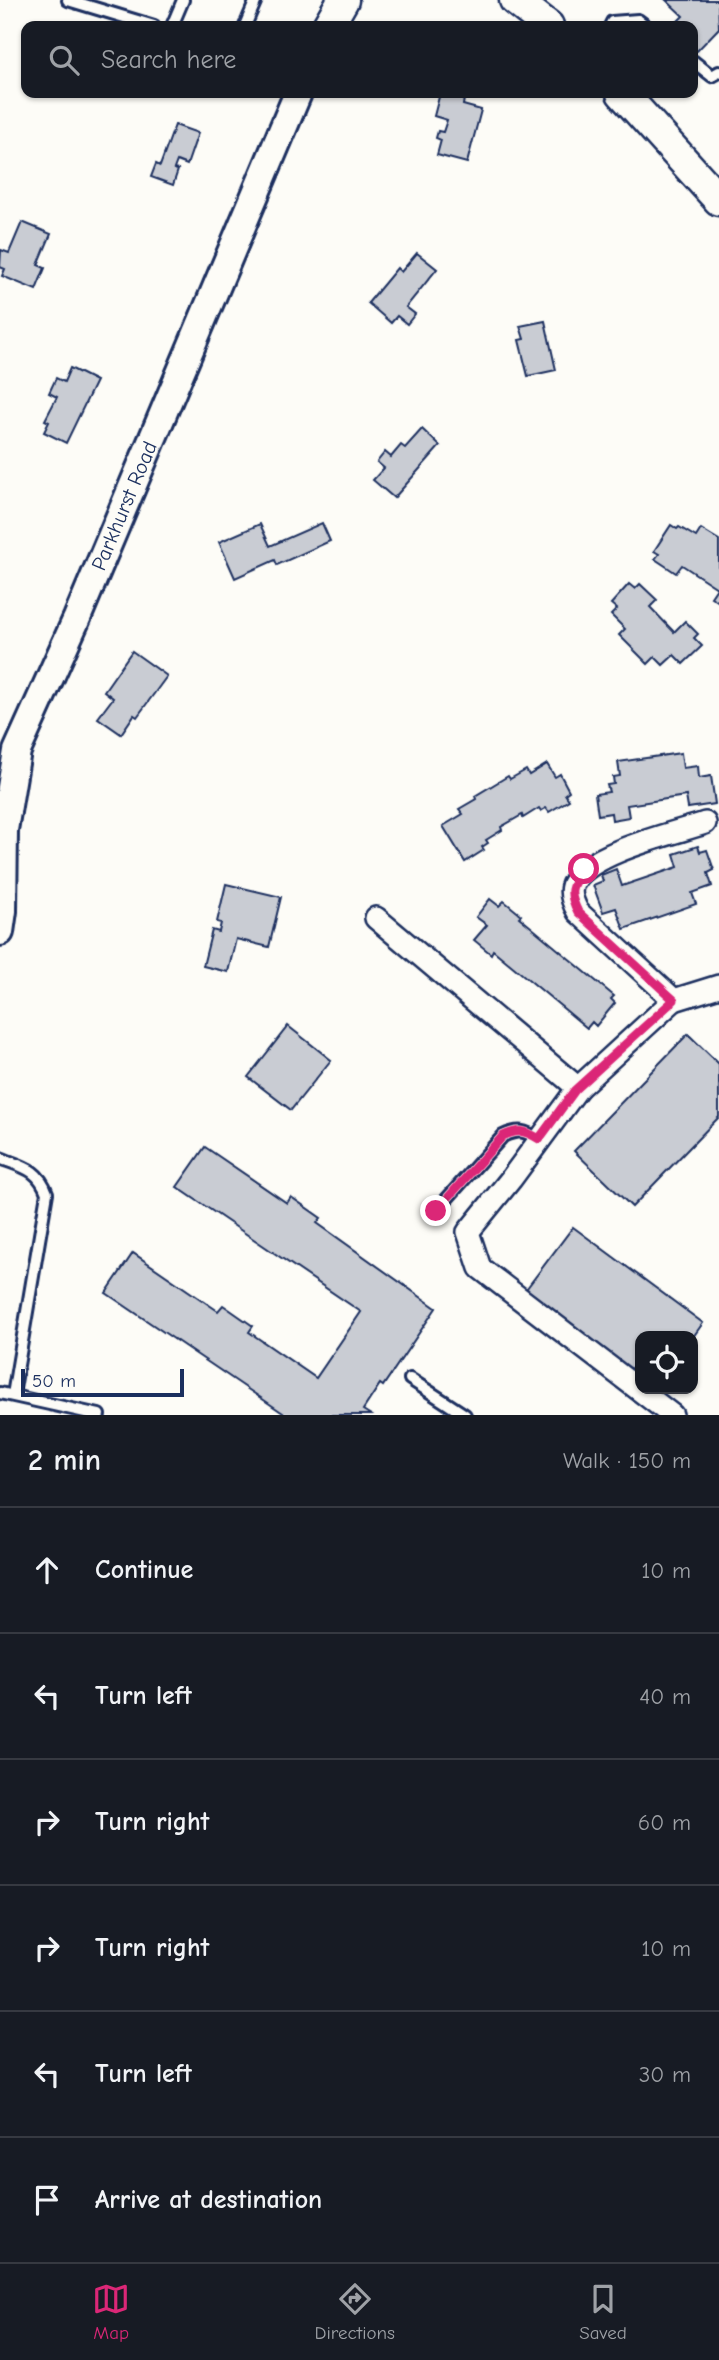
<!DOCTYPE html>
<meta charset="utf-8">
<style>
:root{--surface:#171b24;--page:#242831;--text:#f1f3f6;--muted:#9ea1a6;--line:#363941;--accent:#db2777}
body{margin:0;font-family:"Comic Neue",sans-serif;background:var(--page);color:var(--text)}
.controls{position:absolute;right:21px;bottom:21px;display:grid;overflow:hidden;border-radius:14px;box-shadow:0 2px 5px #0004}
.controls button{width:63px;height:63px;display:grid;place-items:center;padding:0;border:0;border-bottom:2px solid var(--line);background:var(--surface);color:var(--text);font:35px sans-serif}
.scale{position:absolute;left:21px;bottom:18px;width:163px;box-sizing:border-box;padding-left:7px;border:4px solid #1b2f5e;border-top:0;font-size:19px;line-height:24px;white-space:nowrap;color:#1b2f5e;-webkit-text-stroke:5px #fdfcf7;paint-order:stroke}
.stop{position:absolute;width:21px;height:21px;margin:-16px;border:5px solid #db2777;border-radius:50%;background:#fff}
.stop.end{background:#db2777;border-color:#fff;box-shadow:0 2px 7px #0008}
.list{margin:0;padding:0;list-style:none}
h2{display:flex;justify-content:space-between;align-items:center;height:91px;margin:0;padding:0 28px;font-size:30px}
h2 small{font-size:23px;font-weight:400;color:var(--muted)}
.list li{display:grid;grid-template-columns:46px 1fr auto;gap:21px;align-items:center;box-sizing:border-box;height:126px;padding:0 28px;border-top:2px solid var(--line)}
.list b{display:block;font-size:26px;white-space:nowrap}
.list em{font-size:23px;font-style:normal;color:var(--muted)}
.icon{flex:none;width:38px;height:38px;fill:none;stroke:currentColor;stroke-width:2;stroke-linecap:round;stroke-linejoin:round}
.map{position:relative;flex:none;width:719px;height:1415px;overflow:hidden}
.search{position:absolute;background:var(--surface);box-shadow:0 2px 5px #0004;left:21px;right:21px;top:21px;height:77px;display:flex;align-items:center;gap:18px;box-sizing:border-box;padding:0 24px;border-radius:14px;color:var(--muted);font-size:26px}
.sheet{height:847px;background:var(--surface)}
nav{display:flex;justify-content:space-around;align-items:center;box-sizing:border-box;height:98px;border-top:2px solid var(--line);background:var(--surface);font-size:19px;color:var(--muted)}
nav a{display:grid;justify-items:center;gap:4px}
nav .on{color:var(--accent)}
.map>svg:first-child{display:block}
.building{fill:#c9ccd3;stroke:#1b2f5e;stroke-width:2}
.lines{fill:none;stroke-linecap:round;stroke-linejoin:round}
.service-casing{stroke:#1b2f5e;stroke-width:16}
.minor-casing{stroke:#1b2f5e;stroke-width:26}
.tertiary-casing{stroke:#1b2f5e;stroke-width:32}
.secondary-casing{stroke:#1b2f5e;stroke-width:35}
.service{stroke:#fdfcf7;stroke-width:10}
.minor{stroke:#fdfcf7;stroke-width:21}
.tertiary{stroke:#fdfcf7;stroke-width:26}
.secondary{stroke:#fdfcf7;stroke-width:30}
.route{stroke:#db2777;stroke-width:9}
.labels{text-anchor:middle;stroke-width:6;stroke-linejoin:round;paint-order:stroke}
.street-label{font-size:21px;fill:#1b2f5e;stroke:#fdfcf7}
</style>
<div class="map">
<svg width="719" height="1415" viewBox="0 0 719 1415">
<rect width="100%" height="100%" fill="#fdfcf7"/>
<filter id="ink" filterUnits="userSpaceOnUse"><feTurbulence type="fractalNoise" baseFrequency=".0143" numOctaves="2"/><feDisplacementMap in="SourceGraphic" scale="14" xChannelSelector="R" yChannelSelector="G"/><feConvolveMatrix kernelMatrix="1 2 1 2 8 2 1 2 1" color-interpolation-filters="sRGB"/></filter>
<g filter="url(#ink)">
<g class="building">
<polygon points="666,0 718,0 719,28 697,51 693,48 693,26 673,26 683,16"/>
<polygon points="440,93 464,99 463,105 481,110 467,163 437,155 441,140 436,138 438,131 443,132 447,120 434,116"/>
<polygon points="175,125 198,133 187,165 177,161 174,169 178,170 173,185 151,177 156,164 160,166"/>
<polygon points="22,222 51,234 38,265 45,268 36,290 2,276 5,269 0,267 1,250 9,253"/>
<polygon points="417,253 437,269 406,307 415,314 407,324 397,316 391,323 368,303 397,268 401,272"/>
<polygon points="545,321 556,370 528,376 519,340 524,339 520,326"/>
<polygon points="70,368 96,381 66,443 44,432 49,422 45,420 57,397 49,393 56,378 64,382"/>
<polygon points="422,429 440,446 394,498 373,480 384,468 377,462 385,452 391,457 401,445 405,448"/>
<polygon points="322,523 330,541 277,565 275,560 235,578 219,542 260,524 270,546"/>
<polygon points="671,525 677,529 679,527 696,537 701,529 719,540 719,602 711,597 717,588 682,565 676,573 655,559 659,554 654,551"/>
<polygon points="629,584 635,589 640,584 657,600 650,607 674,632 685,621 698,634 694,638 702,646 683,664 674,655 663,665 655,657 648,664 619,635 625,629 611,615 617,609 611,604"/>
<polygon points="132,651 167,676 137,717 134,715 121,734 98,718 113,698 104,691"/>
<polygon points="681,753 683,768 698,766 699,778 711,776 715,804 688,808 686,796 627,805 629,817 612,820 611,813 598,815 595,794 609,792 607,785 614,784 613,777 620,776 618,762"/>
<polygon points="547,764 555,777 560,774 569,791 565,794 569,800 549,812 546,808 541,811 539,808 523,818 522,815 501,827 502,830 486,840 488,843 482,847 484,850 465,862 443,826 463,814 459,809 476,799 475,796 508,776 510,779 526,770 529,775"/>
<polygon points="698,846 700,852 707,850 714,870 708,873 712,886 692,893 696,904 624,929 616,908 603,912 593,885 603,881 601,875 616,869 622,886 678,867 674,854"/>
<polygon points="226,884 281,897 269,947 236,939 228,972 203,966 212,930 219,932 221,923 217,922"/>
<polygon points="490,899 499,906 504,901 521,915 519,917 614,996 611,999 615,1003 596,1026 592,1022 587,1028 493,950 491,954 474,940 487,925 476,917"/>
<polygon points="288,1026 331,1060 291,1110 248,1077"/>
<polygon points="688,1034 719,1064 719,1117 632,1207 574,1151"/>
<polygon points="205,1147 287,1203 291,1197 321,1218 317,1223 436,1308 383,1386 380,1384 363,1410 371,1415 286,1415 106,1293 133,1253 218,1311 223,1305 253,1326 249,1332 316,1378 361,1312 177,1187"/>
<polygon points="573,1227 703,1323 693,1337 640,1336 640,1378 524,1292"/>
</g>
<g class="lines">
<g class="service-casing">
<g id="service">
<polyline points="68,0 154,26"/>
<polyline points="172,26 183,0"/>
<polyline points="245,26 256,0"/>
<polyline points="610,26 612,22 638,20 646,26"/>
<polyline points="693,61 712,76 719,72"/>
<path d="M0 1158C22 1167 38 1168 47 1193L13 1395"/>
<path d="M436 1211 503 1136C518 1129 525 1130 539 1140"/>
<polyline points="410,1379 465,1415"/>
<polyline points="0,1393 99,1415"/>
</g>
</g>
<g class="minor-casing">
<g id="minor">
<path d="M705 823C672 834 591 852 574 882 568 891 573 903 578 912L674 1000 719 986"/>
<polyline points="376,918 578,1088 674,1000"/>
<polyline points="578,1088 511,1179 468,1232 480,1268 672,1415"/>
</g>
</g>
<g class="tertiary-casing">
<g id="tertiary">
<path id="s1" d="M0 932 3 911 4 830 17 751 77 618 298 93"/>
</g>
</g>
<g class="secondary-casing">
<g id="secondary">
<polyline points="515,0 548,26"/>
<polyline points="328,26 343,0"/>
<polyline points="622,93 719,200"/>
</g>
</g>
<use href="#service" class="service"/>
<use href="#minor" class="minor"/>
<use href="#tertiary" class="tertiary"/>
<use href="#secondary" class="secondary"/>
</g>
</g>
<g class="lines" filter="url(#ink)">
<path class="route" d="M436 1211 503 1136C518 1129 525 1130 539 1139L575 1090 674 1000 578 912C568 892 570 886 584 869"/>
</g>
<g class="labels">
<g class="street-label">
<text dy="7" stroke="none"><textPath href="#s1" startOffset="450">Parkhurst Road</textPath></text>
</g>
</g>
</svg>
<div class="controls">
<button><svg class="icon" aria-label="locate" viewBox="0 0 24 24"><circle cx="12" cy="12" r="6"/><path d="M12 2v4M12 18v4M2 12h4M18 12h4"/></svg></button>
</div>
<div class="scale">50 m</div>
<div class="stop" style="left:584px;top:869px"></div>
<div class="stop end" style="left:436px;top:1211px"></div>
<div class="search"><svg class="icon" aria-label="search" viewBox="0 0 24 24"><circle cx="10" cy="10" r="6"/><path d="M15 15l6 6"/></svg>Search here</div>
</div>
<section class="sheet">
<h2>2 min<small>Walk · 150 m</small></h2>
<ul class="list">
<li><svg class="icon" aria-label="ahead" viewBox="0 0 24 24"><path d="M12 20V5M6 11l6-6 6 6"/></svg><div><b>Continue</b></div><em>10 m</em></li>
<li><svg class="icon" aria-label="left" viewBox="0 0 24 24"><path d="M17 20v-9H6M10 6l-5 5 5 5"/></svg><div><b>Turn left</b></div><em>40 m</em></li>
<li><svg class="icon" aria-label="right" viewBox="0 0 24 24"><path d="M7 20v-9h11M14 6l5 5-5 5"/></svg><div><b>Turn right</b></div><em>60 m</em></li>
<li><svg class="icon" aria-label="right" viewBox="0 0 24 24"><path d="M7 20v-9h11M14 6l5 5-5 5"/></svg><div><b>Turn right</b></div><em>10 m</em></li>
<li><svg class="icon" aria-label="left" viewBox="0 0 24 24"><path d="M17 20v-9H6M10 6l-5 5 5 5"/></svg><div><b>Turn left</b></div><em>30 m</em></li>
<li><svg class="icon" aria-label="arrive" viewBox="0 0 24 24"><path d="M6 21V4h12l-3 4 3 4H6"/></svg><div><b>Arrive at destination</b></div></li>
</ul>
</section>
<nav>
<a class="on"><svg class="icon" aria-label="map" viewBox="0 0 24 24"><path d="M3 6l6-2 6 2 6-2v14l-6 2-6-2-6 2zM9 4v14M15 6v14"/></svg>Map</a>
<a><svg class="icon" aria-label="directions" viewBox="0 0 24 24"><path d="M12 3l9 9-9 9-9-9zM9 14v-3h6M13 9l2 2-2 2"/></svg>Directions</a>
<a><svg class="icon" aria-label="saved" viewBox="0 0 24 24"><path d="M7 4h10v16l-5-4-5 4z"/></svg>Saved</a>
</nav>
